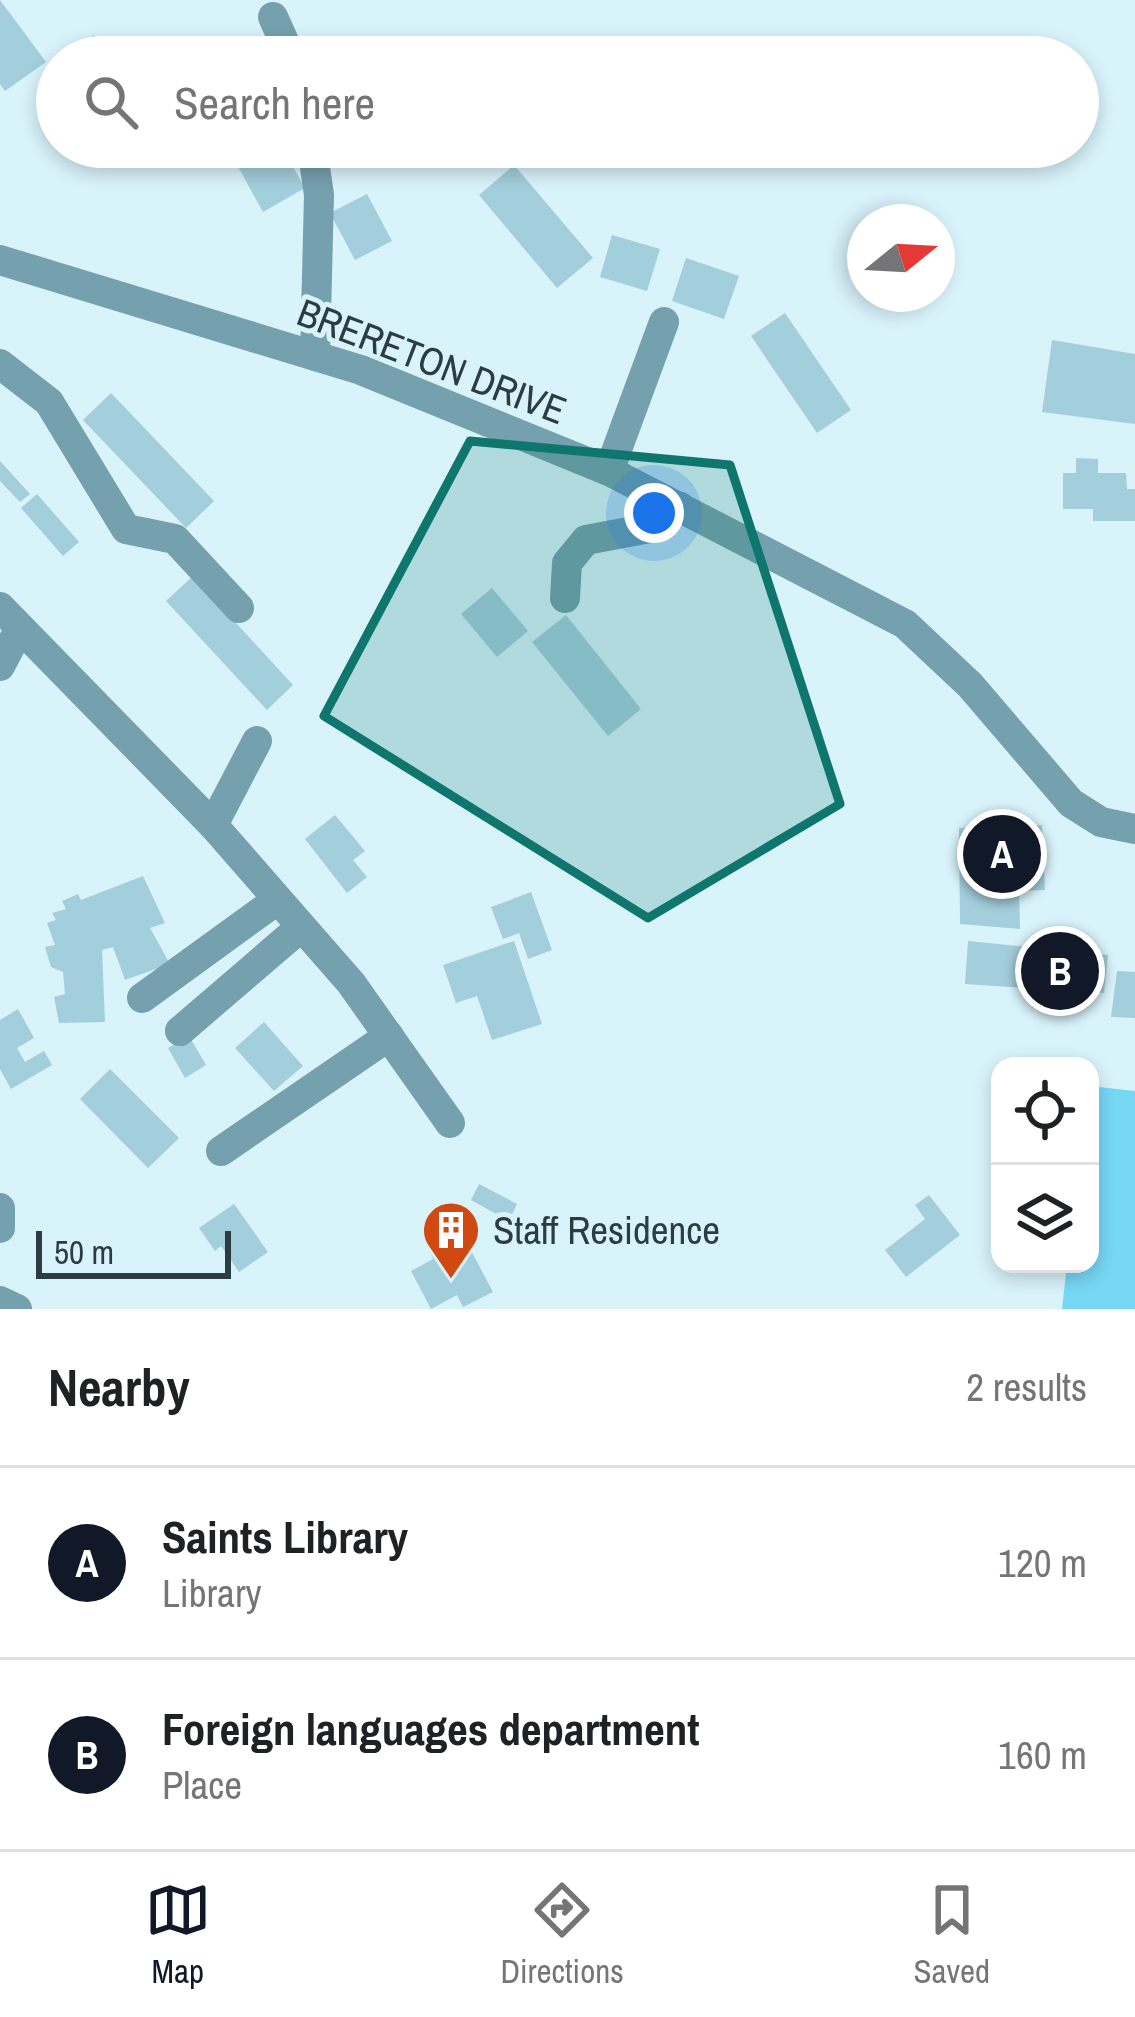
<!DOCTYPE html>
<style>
:root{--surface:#fff;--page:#f2f2f2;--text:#202124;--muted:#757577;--line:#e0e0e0;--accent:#111827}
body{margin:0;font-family:"Archivo Narrow",sans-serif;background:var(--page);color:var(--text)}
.controls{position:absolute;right:36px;bottom:36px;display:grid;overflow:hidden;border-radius:24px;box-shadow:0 6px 18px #0003}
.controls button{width:108px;height:108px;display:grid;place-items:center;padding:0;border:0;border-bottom:3px solid var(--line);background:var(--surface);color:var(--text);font:60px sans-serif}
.compass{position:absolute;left:847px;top:204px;width:108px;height:108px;border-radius:50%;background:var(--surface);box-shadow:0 6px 18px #0003;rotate:72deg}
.scale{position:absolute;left:36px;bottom:30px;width:195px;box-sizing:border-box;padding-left:12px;border:6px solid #2b3d42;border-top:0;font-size:33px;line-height:42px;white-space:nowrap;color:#2b3d42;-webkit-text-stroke:9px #d9f3fb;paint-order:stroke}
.you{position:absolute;left:654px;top:513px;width:42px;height:42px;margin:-30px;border:9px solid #fff;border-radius:50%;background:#1a73e8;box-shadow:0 0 0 18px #1a73e833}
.badge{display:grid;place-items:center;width:78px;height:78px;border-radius:50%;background:var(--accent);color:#fff;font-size:39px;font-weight:700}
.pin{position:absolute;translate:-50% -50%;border:6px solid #fff;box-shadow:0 3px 12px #0006}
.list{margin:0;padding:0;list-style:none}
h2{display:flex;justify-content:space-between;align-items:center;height:156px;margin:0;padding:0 48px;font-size:51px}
h2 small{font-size:39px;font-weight:400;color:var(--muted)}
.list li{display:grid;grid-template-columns:78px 1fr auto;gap:36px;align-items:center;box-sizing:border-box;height:192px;padding:0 48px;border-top:3px solid var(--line)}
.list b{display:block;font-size:45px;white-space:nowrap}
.list p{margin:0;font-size:39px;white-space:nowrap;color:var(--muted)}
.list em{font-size:39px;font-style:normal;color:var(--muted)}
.icon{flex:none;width:66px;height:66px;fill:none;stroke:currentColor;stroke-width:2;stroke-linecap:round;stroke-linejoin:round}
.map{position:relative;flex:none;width:1135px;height:1309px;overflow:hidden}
.search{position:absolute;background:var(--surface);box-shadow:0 6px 18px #0003;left:36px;right:36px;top:36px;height:132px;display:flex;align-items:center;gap:30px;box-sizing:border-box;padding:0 42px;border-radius:66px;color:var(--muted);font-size:45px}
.sheet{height:540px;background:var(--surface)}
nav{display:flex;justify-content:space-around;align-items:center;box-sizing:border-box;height:168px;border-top:3px solid var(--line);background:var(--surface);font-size:33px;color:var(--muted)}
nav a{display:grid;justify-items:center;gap:6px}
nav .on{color:var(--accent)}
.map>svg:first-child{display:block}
.green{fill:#76d8f5}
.building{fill:#a3cedb}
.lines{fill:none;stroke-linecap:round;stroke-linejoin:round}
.minor{stroke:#75a0ad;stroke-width:30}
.marked{fill:#0f766e;fill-opacity:0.2;stroke:#0f766e;stroke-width:9;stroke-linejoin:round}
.labels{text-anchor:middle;stroke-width:10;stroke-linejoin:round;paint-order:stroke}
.street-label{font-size:39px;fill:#2b3d42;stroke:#d9f3fb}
.poi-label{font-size:39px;fill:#2b3d42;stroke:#d9f3fb;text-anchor:start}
</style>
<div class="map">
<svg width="1135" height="1309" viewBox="0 0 1135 1309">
<rect width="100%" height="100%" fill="#d9f3fb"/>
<polygon class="green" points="1090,1086 1135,1091 1135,1309 1062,1309 1067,1264 1090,1264"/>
<g class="building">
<polygon points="0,0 46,62 5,91 0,84"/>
<polygon points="94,35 109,57 61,57"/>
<polygon points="227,147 282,147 305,188 263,212"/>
<polygon points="514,165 593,258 557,288 479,195"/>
<polygon points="367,194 392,241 355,260 330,213"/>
<polygon points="612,235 660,249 647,291 600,277"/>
<polygon points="686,258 739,276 724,319 672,301"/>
<polygon points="785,313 851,410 817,433 751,336"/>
<polygon points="1052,340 1135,354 1135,424 1042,412"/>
<polygon points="111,393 214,501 186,528 83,420"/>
<polygon points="1076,458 1098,459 1098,473 1126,473 1127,489 1135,489 1135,521 1093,521 1093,509 1063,509 1063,473 1076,473"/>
<polygon points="0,461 30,494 20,502 0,481"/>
<polygon points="37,494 79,542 63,556 21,508"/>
<polygon points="193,576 293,685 267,710 166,601"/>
<polygon points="492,588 528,631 497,657 461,614"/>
<polygon points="566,615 641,709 608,736 532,642"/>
<polygon points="335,815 365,851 353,860 367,877 347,893 305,839"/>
<polygon points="1042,825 1045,890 1019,891 1020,929 960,924 959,828"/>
<polygon points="143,876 165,923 150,928 170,964 125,980 113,947 102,950 105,1022 59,1023 54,997 65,994 63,972 51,967 45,947 55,945 47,923 56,920 52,913 66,909 62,901 78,894 81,900"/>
<polygon points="531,892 552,950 528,959 519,933 503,939 491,907"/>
<polygon points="514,941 542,1024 492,1040 477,996 456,1003 443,965"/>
<polygon points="968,941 1108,955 1104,993 965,984"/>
<polygon points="1117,971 1135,972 1135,1018 1111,1017"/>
<polygon points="18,1009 34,1038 17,1048 25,1062 44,1051 52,1065 11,1089 0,1069 0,1020"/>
<polygon points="264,1022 303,1066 274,1091 235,1048"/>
<polygon points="189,1036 206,1065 185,1078 168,1048"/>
<polygon points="110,1069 179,1138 148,1168 80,1099"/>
<polygon points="479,1184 517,1204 509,1221 471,1200"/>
<polygon points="929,1195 960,1235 906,1277 885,1250 925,1219 915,1205"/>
<polygon points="234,1204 268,1252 239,1272 221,1246 215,1251 199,1228"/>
<polygon points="455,1222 461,1237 439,1244 434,1229"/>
<polygon points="466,1241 493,1292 463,1307 457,1295 431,1309 411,1271 433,1259 431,1254 442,1248 444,1253"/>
</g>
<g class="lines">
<g class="minor">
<polyline points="273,17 291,57"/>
<polyline points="312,147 319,195 315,356"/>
<polyline points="0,260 361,370 609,471 905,624 970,685 1071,803 1101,822 1135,829"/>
<polyline points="0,364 49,402 126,529 175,539 239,608"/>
<polyline points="609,471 664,322"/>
<polyline points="565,598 567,563 586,540 655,527 680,507"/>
<polyline points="0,607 213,825 351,983 450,1123"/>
<polyline points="0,666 20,628"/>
<polyline points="213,825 257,741"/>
<polyline points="142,998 277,900"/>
<polyline points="180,1031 301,927"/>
<polyline points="221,1151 389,1036"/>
<polyline points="0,1208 0,1228"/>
<polyline points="0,1301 17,1309"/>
</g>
</g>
<path class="marked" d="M470 441 730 465 840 804 648 918 324 716Z"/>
<defs>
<g id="building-pin" transform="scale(3)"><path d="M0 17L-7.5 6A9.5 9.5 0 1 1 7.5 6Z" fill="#d04910" stroke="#d9f3fb"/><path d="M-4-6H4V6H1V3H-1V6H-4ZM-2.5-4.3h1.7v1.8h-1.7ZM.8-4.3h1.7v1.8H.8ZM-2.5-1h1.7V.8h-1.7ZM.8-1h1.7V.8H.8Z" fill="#fff"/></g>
</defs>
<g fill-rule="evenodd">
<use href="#building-pin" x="451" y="1230"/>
</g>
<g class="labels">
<g class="street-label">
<text transform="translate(432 361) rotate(21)" y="14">BRERETON DRIVE</text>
</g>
<g class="poi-label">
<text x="493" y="1244">Staff Residence</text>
</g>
</g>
</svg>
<div class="controls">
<button><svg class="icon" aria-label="locate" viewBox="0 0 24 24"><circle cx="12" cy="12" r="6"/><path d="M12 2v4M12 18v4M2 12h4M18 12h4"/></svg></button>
<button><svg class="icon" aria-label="layers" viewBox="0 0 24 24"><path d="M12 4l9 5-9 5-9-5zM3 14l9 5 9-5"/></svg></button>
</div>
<svg class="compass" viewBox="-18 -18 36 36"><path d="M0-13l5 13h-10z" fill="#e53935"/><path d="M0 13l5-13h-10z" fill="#757577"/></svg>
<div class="scale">50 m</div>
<div class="you"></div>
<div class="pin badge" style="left:1002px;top:854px">A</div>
<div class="pin badge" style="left:1060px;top:971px">B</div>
<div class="search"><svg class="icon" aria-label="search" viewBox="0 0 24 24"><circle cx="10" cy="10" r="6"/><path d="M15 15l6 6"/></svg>Search here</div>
</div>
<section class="sheet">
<h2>Nearby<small>2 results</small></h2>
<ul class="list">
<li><span class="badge">A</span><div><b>Saints Library</b><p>Library</p></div><em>120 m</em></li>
<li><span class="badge">B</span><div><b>Foreign languages department</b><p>Place</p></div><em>160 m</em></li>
</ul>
</section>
<nav>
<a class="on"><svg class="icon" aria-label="map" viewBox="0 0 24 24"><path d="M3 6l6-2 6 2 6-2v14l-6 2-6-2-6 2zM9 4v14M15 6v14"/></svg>Map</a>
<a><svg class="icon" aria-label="directions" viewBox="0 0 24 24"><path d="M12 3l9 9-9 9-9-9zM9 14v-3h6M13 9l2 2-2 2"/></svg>Directions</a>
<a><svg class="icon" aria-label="saved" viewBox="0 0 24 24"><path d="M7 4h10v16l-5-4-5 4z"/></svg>Saved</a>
</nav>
